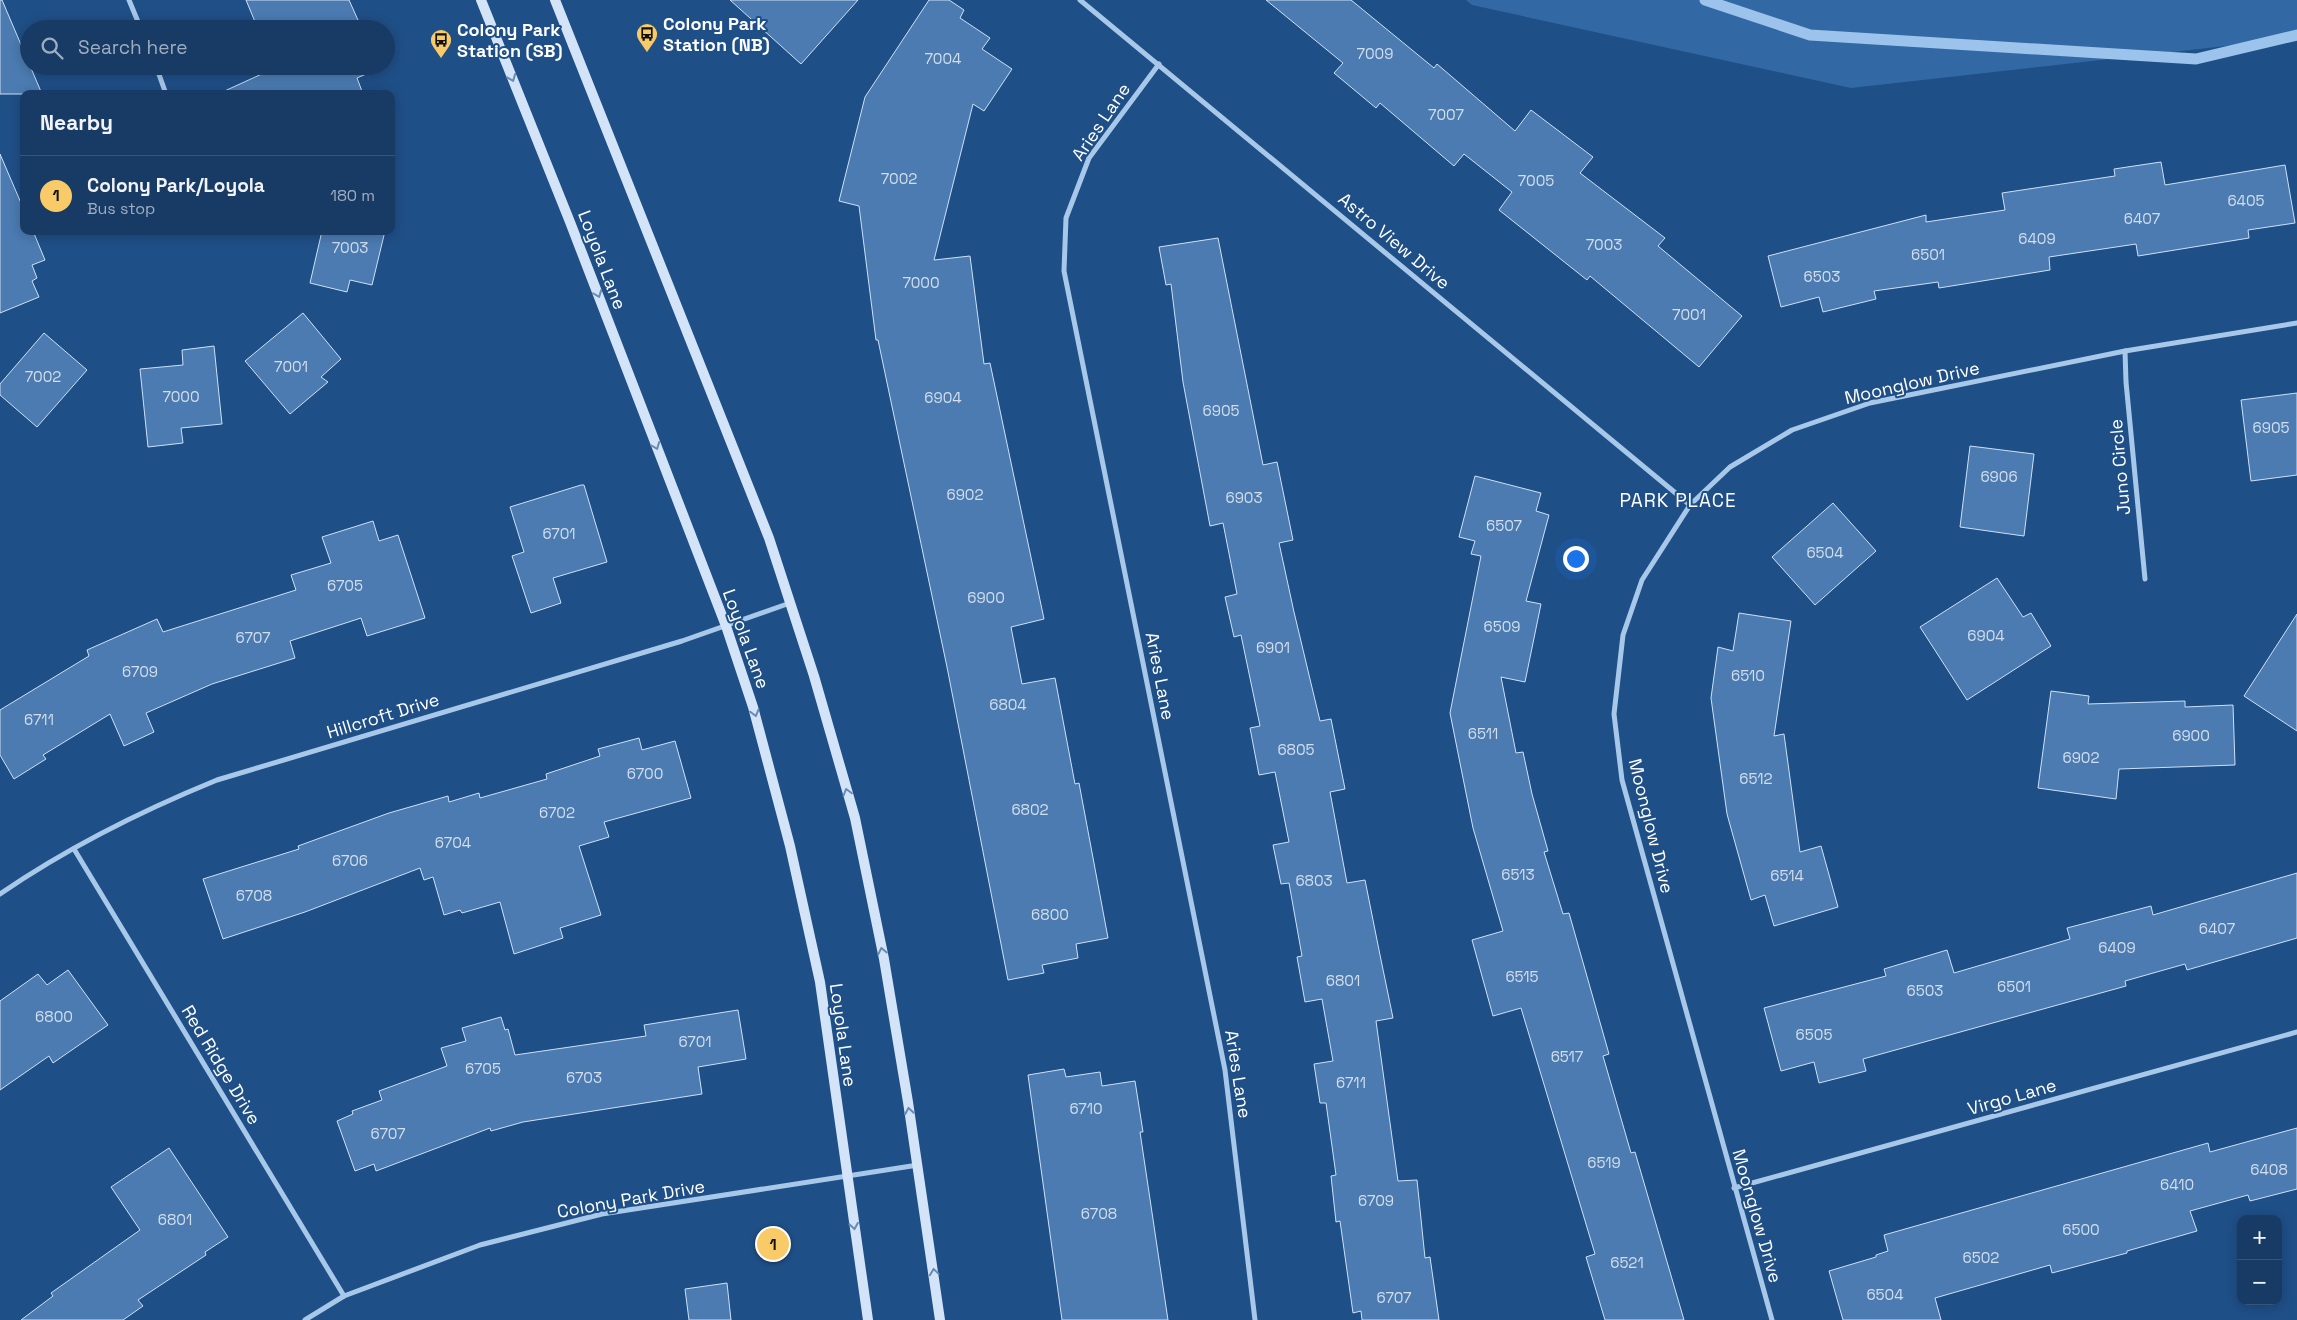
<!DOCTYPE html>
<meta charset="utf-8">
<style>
:root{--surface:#173b65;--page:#24466e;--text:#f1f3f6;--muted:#9eadbf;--line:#365579;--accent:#f9cb68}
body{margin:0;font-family:"Space Grotesk",sans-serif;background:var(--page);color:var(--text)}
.controls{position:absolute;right:15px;bottom:15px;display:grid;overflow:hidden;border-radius:10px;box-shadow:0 2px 12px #0003}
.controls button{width:45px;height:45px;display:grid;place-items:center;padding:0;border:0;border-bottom:1px solid var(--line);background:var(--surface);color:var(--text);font:25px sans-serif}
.you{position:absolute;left:1575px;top:558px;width:18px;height:18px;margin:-12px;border:4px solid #fff;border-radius:50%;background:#1a73e8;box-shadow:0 0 0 8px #1a73e833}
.badge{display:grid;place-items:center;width:32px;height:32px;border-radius:50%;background:var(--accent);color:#111;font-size:16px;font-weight:700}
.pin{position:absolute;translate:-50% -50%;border:2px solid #fff;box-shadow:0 1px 5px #0006}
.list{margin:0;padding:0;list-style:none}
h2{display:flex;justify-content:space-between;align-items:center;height:65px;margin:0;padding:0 20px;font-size:21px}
h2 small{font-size:16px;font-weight:400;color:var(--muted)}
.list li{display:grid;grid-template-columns:32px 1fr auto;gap:15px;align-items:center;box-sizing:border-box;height:80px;padding:0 20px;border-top:1px solid var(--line)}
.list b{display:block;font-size:19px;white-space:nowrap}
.list p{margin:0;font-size:16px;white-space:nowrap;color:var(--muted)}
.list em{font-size:16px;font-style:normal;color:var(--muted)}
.icon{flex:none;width:28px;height:28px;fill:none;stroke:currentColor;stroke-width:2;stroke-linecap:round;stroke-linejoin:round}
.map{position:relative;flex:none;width:2297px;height:1320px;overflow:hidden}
.search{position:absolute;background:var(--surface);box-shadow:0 2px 12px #0003;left:20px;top:20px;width:375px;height:55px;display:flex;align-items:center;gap:12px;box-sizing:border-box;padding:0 18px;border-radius:28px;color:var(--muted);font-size:19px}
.panel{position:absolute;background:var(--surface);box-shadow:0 2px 12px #0003;left:20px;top:90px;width:375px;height:145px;border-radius:10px}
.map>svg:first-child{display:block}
.green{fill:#3269a4}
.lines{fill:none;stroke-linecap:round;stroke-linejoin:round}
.stream{stroke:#9bc3ec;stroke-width:11}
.building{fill:#4b7bb1;stroke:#cde1f8}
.street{stroke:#a8c8ea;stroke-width:5}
.secondary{stroke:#d4e4f8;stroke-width:10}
.oneway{stroke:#678bb4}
.labels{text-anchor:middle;stroke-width:4;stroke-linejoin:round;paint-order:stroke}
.number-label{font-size:15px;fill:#d2deec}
.poi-label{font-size:18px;font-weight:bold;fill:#fff;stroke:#1f4f87;text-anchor:start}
.street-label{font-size:18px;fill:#fff;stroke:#1f4f87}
.neighbourhood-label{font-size:19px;letter-spacing:1px;fill:#fff;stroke:#1f4f87}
</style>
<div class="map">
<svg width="2297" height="1320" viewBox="0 0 2297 1320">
<rect width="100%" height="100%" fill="#1f4f87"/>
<polygon class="green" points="1466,0 2297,0 2297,38 1851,88 1472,5"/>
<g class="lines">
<polyline class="stream" points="1705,0 1810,35 2196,59 2297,35"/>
</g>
<g class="building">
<polygon points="0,0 2,0 42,94 0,94"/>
<polygon points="246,0 349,0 362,29 258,29"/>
<polygon points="730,0 858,0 801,64"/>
<polygon points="929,0 949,0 964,10 960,18 990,38 982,49 1012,69 984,111 973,104 934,260 970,256 984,364 990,363 1044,619 1011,627 1022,684 1055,678 1075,784 1079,783 1108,938 1076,944 1078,958 1042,965 1044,973 1008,980 947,667 878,340 876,340 859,206 839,201 865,97"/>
<polygon points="1266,0 1351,0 1434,68 1437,64 1515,131 1531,110 1593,157 1580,173 1665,238 1658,246 1742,316 1699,367 1590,276 1587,280 1499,210 1512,192 1464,154 1454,166 1380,103 1376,108 1334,73 1343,63"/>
<polygon points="274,66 379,66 380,68 357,78 363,94 218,94 275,68"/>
<polygon points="0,154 24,210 24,231 33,231 45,260 32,265 37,278 32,281 39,297 0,313"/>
<polygon points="2161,162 2165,185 2285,165 2295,223 2248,230 2249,238 2138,256 2136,244 2049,257 2050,270 1939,288 1938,282 1874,291 1876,299 1823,312 1819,297 1781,307 1768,256 1926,215 1926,222 2005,210 2002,193 2115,176 2114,169"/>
<polygon points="322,231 385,231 372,285 350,280 347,292 310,283"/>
<polygon points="1218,238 1263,465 1277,462 1293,540 1279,543 1294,612 1320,721 1331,719 1345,789 1330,792 1347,883 1365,880 1380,955 1393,1018 1376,1021 1398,1181 1417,1180 1425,1258 1430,1257 1439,1320 1362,1320 1361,1311 1353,1313 1340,1221 1336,1222 1331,1176 1336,1175 1326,1103 1320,1103 1314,1064 1333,1061 1322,999 1305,1002 1297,957 1302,956 1289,883 1281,884 1273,845 1289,842 1275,772 1259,775 1250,728 1260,726 1241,635 1234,637 1225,597 1237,594 1223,523 1210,526 1183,382 1171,284 1166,285 1159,247"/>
<polygon points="303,313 341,359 321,377 328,382 290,414 245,361"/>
<polygon points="44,333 87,370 37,427 0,395 0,384"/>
<polygon points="214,346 222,424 181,428 183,443 148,447 140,369 183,365 182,350"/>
<polygon points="2297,393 2297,475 2251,481 2241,400"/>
<polygon points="1970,446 2034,454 2024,536 1960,527"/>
<polygon points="1475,476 1541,493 1536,511 1549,515 1526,601 1541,604 1525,682 1501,677 1516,753 1523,752 1532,794 1548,851 1544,852 1563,914 1569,913 1609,1054 1603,1056 1631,1153 1635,1152 1684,1320 1605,1320 1586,1257 1595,1254 1521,1008 1493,1016 1472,940 1503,931 1473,828 1450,713 1481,556 1471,554 1475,541 1459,537"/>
<polygon points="581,485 584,485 607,562 553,578 561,603 531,613 512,556 524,552 510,507"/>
<polygon points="1833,503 1876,551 1815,605 1772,557"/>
<polygon points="373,521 379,541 398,535 425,618 367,636 361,618 290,641 295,658 212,684 146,713 154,732 124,746 110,714 43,755 46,759 14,779 0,755 0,710 89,656 87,650 157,619 163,632 296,590 291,575 331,563 322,537"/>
<polygon points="1997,578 2023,617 2031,613 2051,646 1967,700 1920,627"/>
<polygon points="1739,613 1791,621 1774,736 1784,734 1800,852 1821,846 1838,907 1774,926 1765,895 1751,900 1727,814 1711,698 1718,647 1733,651"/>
<polygon points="2297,614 2297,731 2244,696"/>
<polygon points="2051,691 2089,696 2088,704 2185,701 2185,707 2233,705 2235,765 2119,769 2116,799 2038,788"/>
<polygon points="639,738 642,750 675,741 691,798 604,822 609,837 579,846 601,915 560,928 563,938 514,954 500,902 462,913 460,910 444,915 433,877 424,880 420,868 305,912 223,939 203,879 299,849 298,846 389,813 448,796 449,802 479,793 480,798 547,779 546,774 600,756 598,749"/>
<polygon points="2297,873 2297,938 2187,970 2185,964 2125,981 2126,986 1863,1059 1866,1071 1819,1083 1814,1062 1781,1071 1764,1008 1886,976 1884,969 1947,950 1954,973 2070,939 2067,928 2151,906 2153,915"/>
<polygon points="68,970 108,1025 53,1063 49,1056 0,1090 0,1001 38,974 47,985"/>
<polygon points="738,1010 746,1059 698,1067 702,1094 523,1122 491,1131 490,1128 376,1171 374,1164 355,1171 337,1121 353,1114 352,1111 382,1100 379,1091 447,1066 441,1048 466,1041 462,1028 501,1017 505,1030 508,1029 515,1055 646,1036 644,1025"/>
<polygon points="1064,1069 1066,1077 1100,1072 1102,1086 1135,1081 1143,1132 1140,1132 1168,1320 1062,1320 1028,1075"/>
<polygon points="2297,1128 2297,1189 2250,1201 2248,1195 2190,1211 2197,1231 2127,1251 2127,1253 2052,1273 2050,1265 1935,1298 1941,1320 1843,1320 1829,1271 1876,1257 1876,1255 1888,1251 1884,1235 2208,1143 2210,1152"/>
<polygon points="169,1148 228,1237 205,1252 206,1255 138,1300 143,1306 123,1320 21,1320 53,1296 51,1293 140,1230 111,1187"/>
<polygon points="727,1283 731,1320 689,1320 685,1289"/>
</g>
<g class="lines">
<g class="street">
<polyline points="129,0 141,29"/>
<polyline points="1080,0 1690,505"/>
<polyline points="1159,64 1089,158 1066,218 1064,271 1225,1070 1255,1320"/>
<polyline points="156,66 166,94"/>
<polyline points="2125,351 2126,382 2145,579"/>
<polyline points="74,849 344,1296"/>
<path d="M0 894C67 848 141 811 217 780L682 641 790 603"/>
<polyline points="1734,1188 2297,1032"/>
<polyline points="305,1320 344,1296 480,1245 602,1214 918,1165"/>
<polyline points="1772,1320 1622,780 1614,714 1623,635 1642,580 1690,505 1730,467 1792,430 1870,403 2125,351 2297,323"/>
</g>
<g class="secondary">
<polyline points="481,0 570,222 726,626 753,707 790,846 820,982 868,1320"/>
<polyline points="555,0 769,538 814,676 855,818 884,959 908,1102 940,1320"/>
</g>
</g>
<defs><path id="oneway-chevron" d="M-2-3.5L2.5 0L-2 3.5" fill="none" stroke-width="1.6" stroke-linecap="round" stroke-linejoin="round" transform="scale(1.25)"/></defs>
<g class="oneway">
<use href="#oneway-chevron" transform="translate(512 78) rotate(68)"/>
<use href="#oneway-chevron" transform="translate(598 294) rotate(69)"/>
<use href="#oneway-chevron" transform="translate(656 446) rotate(69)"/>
<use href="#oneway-chevron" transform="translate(755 713) rotate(75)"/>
<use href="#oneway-chevron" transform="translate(847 792) rotate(-106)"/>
<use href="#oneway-chevron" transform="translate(882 951) rotate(-102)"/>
<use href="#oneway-chevron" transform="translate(909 1111) rotate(-99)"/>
<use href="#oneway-chevron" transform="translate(854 1226) rotate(81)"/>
<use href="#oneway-chevron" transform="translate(934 1272) rotate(-98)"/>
</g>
<defs>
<g id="bus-pin" transform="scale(1.125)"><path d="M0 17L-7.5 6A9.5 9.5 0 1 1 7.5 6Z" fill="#f9cb68" stroke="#1f4f87"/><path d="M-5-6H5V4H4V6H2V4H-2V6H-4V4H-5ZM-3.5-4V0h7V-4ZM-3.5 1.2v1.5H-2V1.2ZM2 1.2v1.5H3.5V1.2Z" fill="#111"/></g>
</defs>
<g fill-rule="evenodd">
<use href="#bus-pin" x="647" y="34"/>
<use href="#bus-pin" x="441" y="40"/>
</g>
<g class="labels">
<g class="number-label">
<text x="1375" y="59">7009</text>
<text x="943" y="64">7004</text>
<text x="1446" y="120">7007</text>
<text x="899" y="184">7002</text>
<text x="1536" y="186">7005</text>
<text x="2246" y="206">6405</text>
<text x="2142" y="224">6407</text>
<text x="2037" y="244">6409</text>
<text x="1604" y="250">7003</text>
<text x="350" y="253">7003</text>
<text x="1928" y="260">6501</text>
<text x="1822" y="282">6503</text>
<text x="921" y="288">7000</text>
<text x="1689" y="320">7001</text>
<text x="291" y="372">7001</text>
<text x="43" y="382">7002</text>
<text x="181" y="402">7000</text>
<text x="943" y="403">6904</text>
<text x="1221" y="416">6905</text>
<text x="2271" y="433">6905</text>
<text x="1999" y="482">6906</text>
<text x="965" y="500">6902</text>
<text x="1244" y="503">6903</text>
<text x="1504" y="531">6507</text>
<text x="559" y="539">6701</text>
<text x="1825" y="558">6504</text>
<text x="345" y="591">6705</text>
<text x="986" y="603">6900</text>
<text x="1502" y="632">6509</text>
<text x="1986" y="641">6904</text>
<text x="253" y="643">6707</text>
<text x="1273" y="653">6901</text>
<text x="140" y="677">6709</text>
<text x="1748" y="681">6510</text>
<text x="1008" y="710">6804</text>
<text x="39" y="725">6711</text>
<text x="1483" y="739">6511</text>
<text x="2191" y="741">6900</text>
<text x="1296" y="755">6805</text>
<text x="2081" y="763">6902</text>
<text x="645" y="779">6700</text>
<text x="1756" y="784">6512</text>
<text x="1030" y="815">6802</text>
<text x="557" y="818">6702</text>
<text x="453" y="848">6704</text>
<text x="350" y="866">6706</text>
<text x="1518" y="880">6513</text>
<text x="1787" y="881">6514</text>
<text x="1314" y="886">6803</text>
<text x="254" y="901">6708</text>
<text x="1050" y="920">6800</text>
<text x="2217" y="934">6407</text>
<text x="2117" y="953">6409</text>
<text x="1522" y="982">6515</text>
<text x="1343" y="986">6801</text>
<text x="2014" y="992">6501</text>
<text x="1925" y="996">6503</text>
<text x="54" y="1022">6800</text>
<text x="1814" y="1040">6505</text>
<text x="695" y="1047">6701</text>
<text x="1567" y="1062">6517</text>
<text x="483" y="1074">6705</text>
<text x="584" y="1083">6703</text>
<text x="1351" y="1088">6711</text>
<text x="1086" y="1114">6710</text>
<text x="388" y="1139">6707</text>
<text x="1604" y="1168">6519</text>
<text x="2269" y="1175">6408</text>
<text x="2177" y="1190">6410</text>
<text x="1376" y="1206">6709</text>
<text x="1099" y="1219">6708</text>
<text x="175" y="1225">6801</text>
<text x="2081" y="1235">6500</text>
<text x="1981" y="1263">6502</text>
<text x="1627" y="1268">6521</text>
<text x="1885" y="1300">6504</text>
<text x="1394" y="1303">6707</text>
</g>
<g class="poi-label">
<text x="663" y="30">Colony Park<tspan x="663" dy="21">Station (NB)</tspan></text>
<text x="457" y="36">Colony Park<tspan x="457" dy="21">Station (SB)</tspan></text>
</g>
<g class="street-label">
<text transform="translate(1101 122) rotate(-56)" y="6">Aries Lane</text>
<text transform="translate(1394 241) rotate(40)" y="6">Astro View Drive</text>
<text transform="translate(602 260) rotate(69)" y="6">Loyola Lane</text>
<text transform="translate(1912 383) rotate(-13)" y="6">Moonglow Drive</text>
<text transform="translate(2120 467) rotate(-95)" y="6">Juno Circle</text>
<text transform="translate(746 639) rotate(70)" y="6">Loyola Lane</text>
<text transform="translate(1160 676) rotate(79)" y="6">Aries Lane</text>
<text transform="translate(383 716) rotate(-17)" y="6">Hillcroft Drive</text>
<text transform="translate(1651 826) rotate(76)" y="6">Moonglow Drive</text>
<text transform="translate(843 1035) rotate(82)" y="6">Loyola Lane</text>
<text transform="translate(221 1065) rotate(59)" y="6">Red Ridge Drive</text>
<text transform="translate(1238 1074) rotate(81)" y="6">Aries Lane</text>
<text transform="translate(2012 1097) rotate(-16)" y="6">Virgo Lane</text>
<text transform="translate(631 1199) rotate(-10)" y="6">Colony Park Drive</text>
<text transform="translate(1757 1216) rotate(74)" y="6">Moonglow Drive</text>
</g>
<g class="neighbourhood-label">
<text x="1678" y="507">PARK PLACE</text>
</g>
</g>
</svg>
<div class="controls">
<button>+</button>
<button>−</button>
</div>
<div class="you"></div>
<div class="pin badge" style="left:773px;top:1244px">1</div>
<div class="search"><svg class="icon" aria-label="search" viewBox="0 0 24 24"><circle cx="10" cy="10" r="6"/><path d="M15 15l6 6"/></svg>Search here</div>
<section class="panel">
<h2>Nearby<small></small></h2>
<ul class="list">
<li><span class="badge">1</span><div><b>Colony Park/Loyola</b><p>Bus stop</p></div><em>180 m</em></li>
</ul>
</section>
</div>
